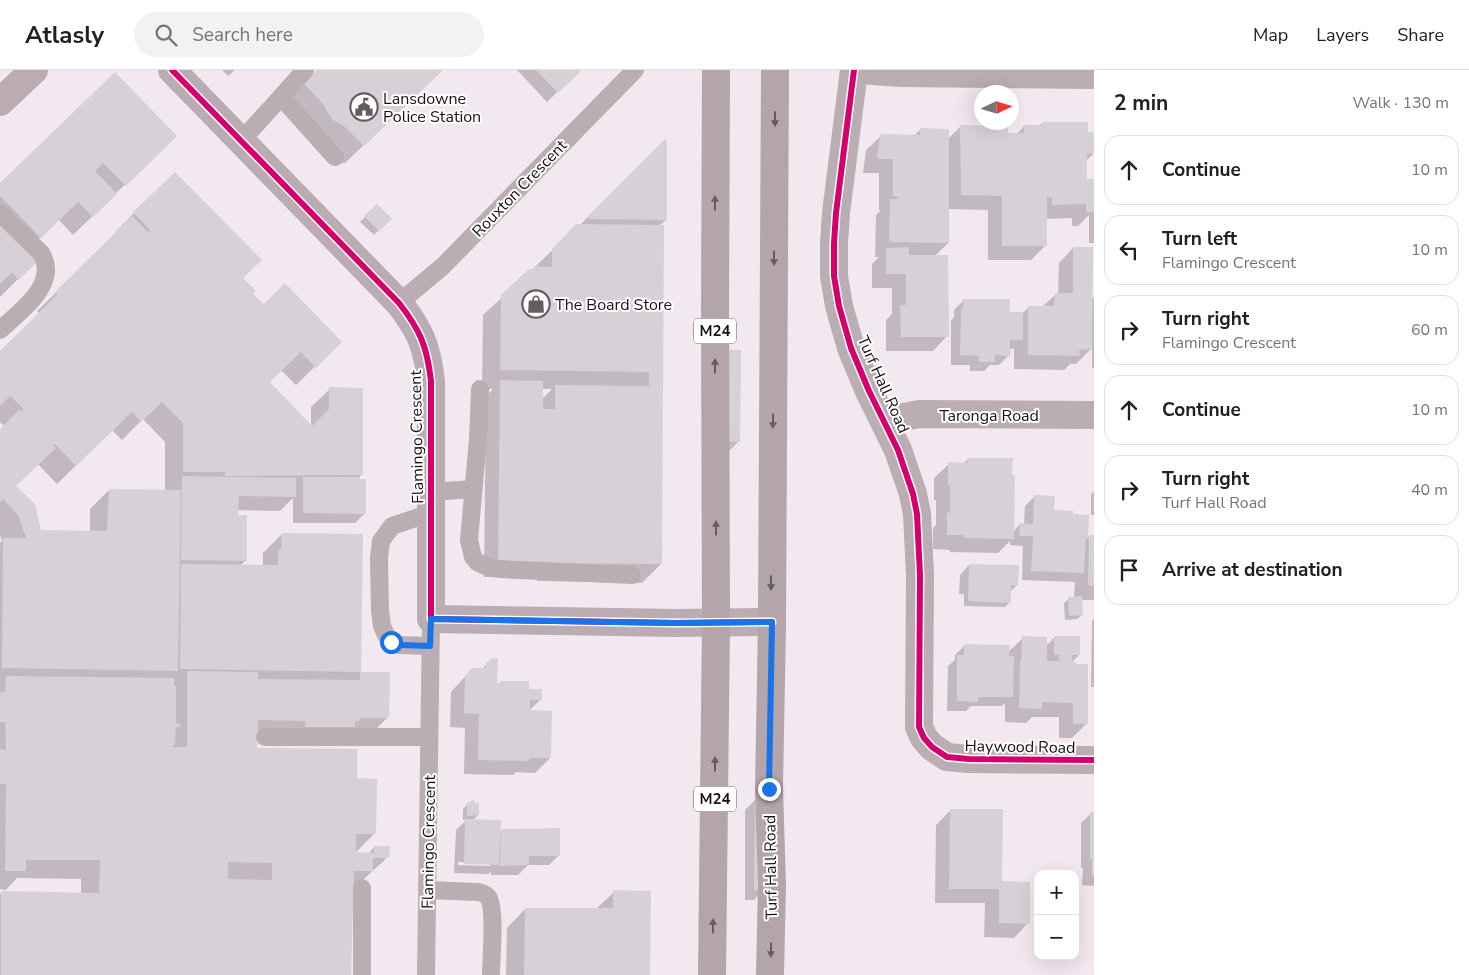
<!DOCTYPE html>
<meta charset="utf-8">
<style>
:root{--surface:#fff;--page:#f2f2f2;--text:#202124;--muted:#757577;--line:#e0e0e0}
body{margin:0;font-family:"Nunito Sans",sans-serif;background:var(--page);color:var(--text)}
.controls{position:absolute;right:15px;bottom:15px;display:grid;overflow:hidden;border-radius:10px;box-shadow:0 5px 20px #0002}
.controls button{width:45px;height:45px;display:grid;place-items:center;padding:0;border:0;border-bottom:1px solid var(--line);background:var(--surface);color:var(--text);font:25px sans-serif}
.compass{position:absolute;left:974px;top:15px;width:45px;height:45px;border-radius:50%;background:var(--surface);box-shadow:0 5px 20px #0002;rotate:86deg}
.stop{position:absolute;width:15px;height:15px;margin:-11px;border:4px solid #1a73e8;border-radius:50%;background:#fff}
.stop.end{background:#1a73e8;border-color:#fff;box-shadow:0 1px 5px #0008}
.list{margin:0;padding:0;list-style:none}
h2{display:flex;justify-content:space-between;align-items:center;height:65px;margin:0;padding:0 20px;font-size:21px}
h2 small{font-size:16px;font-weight:400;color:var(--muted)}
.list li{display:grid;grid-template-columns:32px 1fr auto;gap:15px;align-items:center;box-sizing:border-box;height:70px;margin:0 10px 10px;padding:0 10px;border:1px solid var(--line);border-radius:15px}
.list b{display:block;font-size:19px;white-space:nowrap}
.list p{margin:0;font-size:16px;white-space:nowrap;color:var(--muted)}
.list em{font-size:16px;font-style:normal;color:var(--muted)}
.icon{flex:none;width:28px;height:28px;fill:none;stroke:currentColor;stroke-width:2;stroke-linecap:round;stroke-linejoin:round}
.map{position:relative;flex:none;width:1094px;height:905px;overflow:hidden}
header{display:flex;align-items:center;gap:30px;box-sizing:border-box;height:70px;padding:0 25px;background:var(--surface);border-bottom:1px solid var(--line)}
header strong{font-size:24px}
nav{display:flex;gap:28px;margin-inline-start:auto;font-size:18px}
.search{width:350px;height:45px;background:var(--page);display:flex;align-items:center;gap:12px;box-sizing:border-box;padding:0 18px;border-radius:28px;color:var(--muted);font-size:19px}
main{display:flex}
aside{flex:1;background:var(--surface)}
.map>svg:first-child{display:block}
.shadow{fill:#0003;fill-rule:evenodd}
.building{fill:#d7d0d6;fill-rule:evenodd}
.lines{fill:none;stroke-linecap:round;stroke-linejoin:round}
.lane{stroke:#baaeb3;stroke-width:18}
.street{stroke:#baaeb3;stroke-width:28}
.secondary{stroke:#baacb2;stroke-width:28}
.primary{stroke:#b3a5aa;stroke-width:28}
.cycleway-casing{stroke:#fff;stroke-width:9}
.cycleway{stroke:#d6006c;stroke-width:6}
.oneway{fill:#655b60}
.route{stroke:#1a73e8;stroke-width:6}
.labels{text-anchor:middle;stroke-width:4;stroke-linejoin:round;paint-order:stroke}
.shield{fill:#fff;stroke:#5d585b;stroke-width:1}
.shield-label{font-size:15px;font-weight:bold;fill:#171115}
.poi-label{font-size:16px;fill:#171115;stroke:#fff;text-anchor:start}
.street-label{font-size:16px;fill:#171115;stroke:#fff}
</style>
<header>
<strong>Atlasly</strong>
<div class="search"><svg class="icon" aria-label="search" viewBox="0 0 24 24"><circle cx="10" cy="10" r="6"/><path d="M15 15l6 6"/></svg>Search here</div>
<nav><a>Map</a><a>Layers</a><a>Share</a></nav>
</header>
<main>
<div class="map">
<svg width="1094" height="905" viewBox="0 0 1094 905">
<rect width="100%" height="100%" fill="#f2e8ef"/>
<g class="shadow">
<polygon points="222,0 235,0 228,6"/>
<polygon points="319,0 442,0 344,94 286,32"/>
<polygon points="517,0 580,0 547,32"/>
<polygon points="1042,53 1094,63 1094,83 1086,91 1086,110 1094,110 1094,173 1089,173 1089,145 1078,156 1072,156 1072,148 1046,149 1045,176 1031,190 988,190 988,140 948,139 948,173 935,186 947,266 933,281 886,281 886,250 892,244 892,218 872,218 872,194 879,187 875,187 876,145 881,140 879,140 879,103 863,103 866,80 881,66 914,66 920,60 948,69 960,57 1007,65 1016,65 1024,56 1039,56"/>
<polygon points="175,66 73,165 59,150 26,181 36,191 0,227 0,114"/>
<path d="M665 71 666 150 659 156 661 494 642 513 537 511V507H484L486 326 493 319H482L483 245 534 198 577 156H579ZM541 319H552L541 330Z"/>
<polygon points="377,135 390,149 374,165 360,152"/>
<path d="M134 143 242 208 252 224 264 235 340 272 296 315 281 300 268 312 311 357V337L330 319 362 404 359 407 365 443 355 453H293V428L280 441 237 440 246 490 240 496H263V483L282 464 362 465 360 603 388 647 369 666 256 669V679L356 710 375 763 355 783 368 784 374 777 388 787 353 819 349 905H0V824L2 823 81 824V809L17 808 6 820 0 819V473L2 471 0 465V360L4 356 0 352V282L40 244 37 241 117 163 116 161ZM143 349 165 372V421L109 420 90 439V462L40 461 15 416 38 394 57 414 112 360 122 370Z"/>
<polygon points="1073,178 1091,230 1094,227 1094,298 1092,298 1092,278 1076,294 1070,294 1064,300 1014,299 1014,278 1009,280 1009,285 999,295 990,295 984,301 970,301 970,295 951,295 951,250 954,247 954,240 963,231 1009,244 1023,243 1029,237 1042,237 1055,225 1058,225 1059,193"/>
<polygon points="730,281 739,371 729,381 720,291"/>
<polygon points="968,389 1013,462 1020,454 1024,455 1025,436 1035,426 1053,442 1088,446 1087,469 1089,466 1094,466 1094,530 1081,530 1082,545 1077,549 1065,550 1064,533 1069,529 1074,528 1075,512 1022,510 1023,476 1010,475 1010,471 998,483 950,482 950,480 933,479 933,458 936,455 936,430 934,430 934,408 949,394 963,394"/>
<polygon points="1094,421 1094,445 1091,445 1091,424"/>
<polygon points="969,495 1017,515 1010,522 1010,532 1005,537 964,536 964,524 959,524 960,505"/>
<polygon points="1094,549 1094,617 1091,617 1092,551"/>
<polygon points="1055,567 1079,585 1071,593 1086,654 1072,668 1059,668 1059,647 1032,647 1026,653 1005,652 1005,633 1002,636 971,636 966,641 947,641 948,596 955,590 955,585 965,575 1008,582 1023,568 1046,576"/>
<polygon points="491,590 496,614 541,629 529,641 550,688 535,703 516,702 513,705 464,704 465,658 450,657 451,622 472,599 481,600"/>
<polygon points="755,730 764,820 754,830 745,830 745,740"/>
<path d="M468 734 478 745 472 751 499 763 502 760 559 785 549 795H528L518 805H491V802L488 804 454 803 456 760 466 750H463V739ZM458 792 490 793V796L458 795Z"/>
<polygon points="951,740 1028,853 1014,868 984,867 985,833 935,833 936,755"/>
<polygon points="1094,741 1094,816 1082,815 1083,798 1081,798 1081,753"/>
<polygon points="614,822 649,905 506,905 507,858 525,839 596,839"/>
</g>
<g class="building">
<polygon points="317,0 443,0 364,76 344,56 333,50 326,40 324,35 303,13"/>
<polygon points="536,0 582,0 558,23"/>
<polygon points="115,2 177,66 126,116 103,93 95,101 117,124 93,147 78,132 41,168 0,126 0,113"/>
<polygon points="1042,52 1088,52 1088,62 1094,62 1094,83 1087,84 1087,109 1094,109 1094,142 1086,142 1086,134 1052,135 1052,127 1047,127 1047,176 1002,176 1002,126 961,125 960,55 1008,56 1008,63 1024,63 1024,55 1042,55"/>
<polygon points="920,58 949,59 949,173 889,172 890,129 897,129 898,126 893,126 893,89 877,89 880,64 920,65"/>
<polygon points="665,69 667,71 667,150 589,149 587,147"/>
<polygon points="175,102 262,190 243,208 256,221 253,224 264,234 285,213 342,272 316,298 301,282 270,312 312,356 329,339 329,317 363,318 363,405 225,406 225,402 183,402 183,353 162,332 141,352 132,342 76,396 55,374 53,375 56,378 16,416 35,434 41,460 107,461 109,419 181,420 178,601 2,598 3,468 26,468 18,445 3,429 0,432 0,359 19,340 21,342 24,339 10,326 0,336 0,281 57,225 55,222 132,146 148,162 150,160 133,142"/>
<polygon points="377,134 392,149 379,161 364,146"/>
<polygon points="0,152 38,191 19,210 12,202 0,214"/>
<polygon points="576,154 664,155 662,494 498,493 500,310 543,311 543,339 555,339 555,315 649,316 649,302 500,300 501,225 529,199 534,199 534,196 552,197 552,179"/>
<polygon points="909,177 909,185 948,185 949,267 901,267 900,235 906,235 906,204 886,204 886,178"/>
<polygon points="1073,177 1093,177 1092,279 1079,280 1080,286 1028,285 1028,236 1054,236 1055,223 1073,223"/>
<polygon points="963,229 1010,229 1010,242 1023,242 1023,270 1010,270 1010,286 995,285 995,292 979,292 979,286 960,285 961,239 963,238"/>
<polygon points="729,280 741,280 740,372 728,372"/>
<polygon points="967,388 1013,388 1012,405 1015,405 1014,469 964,468 964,465 947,465 947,442 950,443 950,416 948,415 948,392 967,393"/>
<polygon points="182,406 296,408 296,427 239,426 238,445 247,445 247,491 181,490"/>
<polygon points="303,407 360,407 360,409 366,409 366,444 303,443"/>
<polygon points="1034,425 1055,426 1054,440 1073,441 1073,444 1089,445 1088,467 1086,467 1084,503 1031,501 1033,466 1019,466 1020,453 1033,454"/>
<path d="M282 463 363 464 361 602H390L389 648H360L359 651H355V657H305V651L258 650 257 678 357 679V708L377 709 376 764H356V782L374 783V776H390L389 788H373V801H354L351 905H1V821L99 823 100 790H26V801H5L6 714H0V679L6 680 5 652H0V622H5L6 606 174 608V616H176V653L180 654V657H176L175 675H173V677H187V601L258 602V609L360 610V602L180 599 181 494 278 495V480L281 479ZM228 792 272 793V810L228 809Z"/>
<polygon points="1089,465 1094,465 1094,516 1088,515"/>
<polygon points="969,494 1019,495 1018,516 1011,515 1011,533 968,531"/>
<polygon points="1082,526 1083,545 1069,546 1068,527"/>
<polygon points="1022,566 1047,567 1047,591 1059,591 1059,585 1054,585 1054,566 1080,566 1080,585 1072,585 1072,592 1076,592 1076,594 1088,594 1088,654 1073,654 1073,633 1042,632 1042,639 1019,638 1020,591 1021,591"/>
<polygon points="964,574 1010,575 1009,586 1014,586 1013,627 978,627 978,632 957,631 957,585 964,585"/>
<polygon points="498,588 497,613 500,613 501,611 529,611 529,619 542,619 542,630 530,630 530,640 552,641 551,688 529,688 529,691 478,690 479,644 464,643 465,607 472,598 486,598 486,593 491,589"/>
<polygon points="755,729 766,729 765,821 754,820"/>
<polygon points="474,730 475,733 479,733 479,745 467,746 467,733"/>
<polygon points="950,739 1003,739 1002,811 1030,812 1030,854 999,853 999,819 949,819"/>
<polygon points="1090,742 1094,742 1094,806 1092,806 1092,788 1090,789"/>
<polygon points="465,749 501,750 499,795 464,794"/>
<polygon points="560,758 560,786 529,786 529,795 500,796 501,759"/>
<polygon points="613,820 651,821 650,905 524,905 525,838 613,838"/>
</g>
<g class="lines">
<g class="lane">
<polyline points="305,0 281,27 335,87"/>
<polyline points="241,71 281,27"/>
<path d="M0 143 41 183C60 214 20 241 0 260"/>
<polyline points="399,233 443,196 635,0"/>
<polyline points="480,319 478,369 469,470 473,487 477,492 488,497 499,499 632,505"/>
<polyline points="431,422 473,419"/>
<polyline points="430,576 400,575 391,572 387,567 382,556 380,541 379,488 381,471 392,456 431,443"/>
<polyline points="265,667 429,667"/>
<path d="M427 820 478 822C482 823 485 823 488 827 496 838 491 889 491 905"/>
<polyline points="362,905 362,818"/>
<polyline points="426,905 431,549"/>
</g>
<g class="street">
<polyline points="854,0 836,143 834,173 834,206 839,236 851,278 869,321 898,380 913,424 917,444 920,505 919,657 924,668 932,677 947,687 969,689 1094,690"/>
<polyline points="860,0 901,3 1094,5"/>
<polyline points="884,351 919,344 1094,345"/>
</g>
<g class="secondary">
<path d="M172 0 399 233C420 260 427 276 431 311V549L676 553 772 552"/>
<polyline points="0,32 34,0"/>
</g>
<g class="primary">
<polyline points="712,905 716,553 715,238 716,0"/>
<polyline points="770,905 772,815 769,719 772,552 775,0"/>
</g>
<g class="cycleway-casing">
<g id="cycleway">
<path d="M172 0 399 233C420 260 427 276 431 311V549L676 553 772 552"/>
<polyline points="854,0 836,143 834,173 834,206 839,236 851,278 869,321 898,380 913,424 917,444 920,505 919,657 924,668 932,677 947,687 969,689 1094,690"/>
</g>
</g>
<use href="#cycleway" class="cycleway"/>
</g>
<defs><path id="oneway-solid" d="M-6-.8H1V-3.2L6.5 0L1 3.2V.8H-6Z" transform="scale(1.25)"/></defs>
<g class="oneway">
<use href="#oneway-solid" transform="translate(775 49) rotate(90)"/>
<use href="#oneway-solid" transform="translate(715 133) rotate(-90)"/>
<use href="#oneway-solid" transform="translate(774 188) rotate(90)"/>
<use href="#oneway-solid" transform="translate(715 296) rotate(-90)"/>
<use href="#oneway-solid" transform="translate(773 351) rotate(91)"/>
<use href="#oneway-solid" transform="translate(716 458) rotate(-90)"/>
<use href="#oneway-solid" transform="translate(771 513) rotate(89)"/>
<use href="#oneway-solid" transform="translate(715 694) rotate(-90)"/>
<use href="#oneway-solid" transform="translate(713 856) rotate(-89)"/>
<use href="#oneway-solid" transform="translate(771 880) rotate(91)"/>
</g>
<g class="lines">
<polyline class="route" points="391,572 400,575 430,576 431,549 676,553 772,552 769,719"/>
</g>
<defs>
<g id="civic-ring" transform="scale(1.4375)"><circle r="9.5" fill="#fff" stroke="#645c61" stroke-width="1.5"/><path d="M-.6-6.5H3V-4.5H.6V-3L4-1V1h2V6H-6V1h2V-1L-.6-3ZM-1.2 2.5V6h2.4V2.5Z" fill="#645c61"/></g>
<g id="shop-ring" transform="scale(1.4375)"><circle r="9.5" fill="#fff" stroke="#645c61" stroke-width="1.5"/><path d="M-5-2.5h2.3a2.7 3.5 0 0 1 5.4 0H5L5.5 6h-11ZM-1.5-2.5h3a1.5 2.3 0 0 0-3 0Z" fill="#645c61"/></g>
</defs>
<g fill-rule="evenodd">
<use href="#civic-ring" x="364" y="37"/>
<use href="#shop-ring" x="536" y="234"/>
</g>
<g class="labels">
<g class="shield">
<rect x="694" y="248.5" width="42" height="25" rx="4"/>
<rect x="694" y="716.5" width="42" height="25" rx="4"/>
</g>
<g class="shield-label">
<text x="715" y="266">M24</text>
<text x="715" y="734">M24</text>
</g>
<g class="poi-label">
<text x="383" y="34">Lansdowne<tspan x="383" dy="18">Police Station</tspan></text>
<text x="555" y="240">The Board Store</text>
</g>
<g class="street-label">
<text transform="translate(519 118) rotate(-46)" y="6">Rouxton Crescent</text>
<text transform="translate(884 314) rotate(66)" y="6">Turf Hall Road</text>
<text x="989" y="351">Taronga Road</text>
<text transform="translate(416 367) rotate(-91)" y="6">Flamingo Crescent</text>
<text transform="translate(1020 676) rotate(1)" y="6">Haywood Road</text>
<text transform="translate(428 772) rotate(-89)" y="6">Flamingo Crescent</text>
<text transform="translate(770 797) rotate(-91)" y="6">Turf Hall Road</text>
</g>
</g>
</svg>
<div class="controls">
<button>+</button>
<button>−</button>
</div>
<svg class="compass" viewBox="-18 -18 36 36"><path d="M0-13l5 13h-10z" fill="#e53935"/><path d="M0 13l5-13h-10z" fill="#757577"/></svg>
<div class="stop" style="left:391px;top:572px"></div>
<div class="stop end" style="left:769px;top:719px"></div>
</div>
<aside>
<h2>2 min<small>Walk · 130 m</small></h2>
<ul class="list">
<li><svg class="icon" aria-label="ahead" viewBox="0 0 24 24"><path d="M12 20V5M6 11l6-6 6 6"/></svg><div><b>Continue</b></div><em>10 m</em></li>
<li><svg class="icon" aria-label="left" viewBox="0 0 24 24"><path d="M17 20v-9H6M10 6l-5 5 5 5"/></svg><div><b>Turn left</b><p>Flamingo Crescent</p></div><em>10 m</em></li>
<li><svg class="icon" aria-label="right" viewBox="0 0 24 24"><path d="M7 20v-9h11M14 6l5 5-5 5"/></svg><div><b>Turn right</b><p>Flamingo Crescent</p></div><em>60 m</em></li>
<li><svg class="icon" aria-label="ahead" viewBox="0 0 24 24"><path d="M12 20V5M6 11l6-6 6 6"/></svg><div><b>Continue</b></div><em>10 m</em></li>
<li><svg class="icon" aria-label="right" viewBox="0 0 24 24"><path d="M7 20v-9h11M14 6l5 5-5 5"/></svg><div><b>Turn right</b><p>Turf Hall Road</p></div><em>40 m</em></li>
<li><svg class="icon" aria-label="arrive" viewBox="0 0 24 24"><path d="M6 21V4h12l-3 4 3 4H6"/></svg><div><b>Arrive at destination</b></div></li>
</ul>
</aside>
</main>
